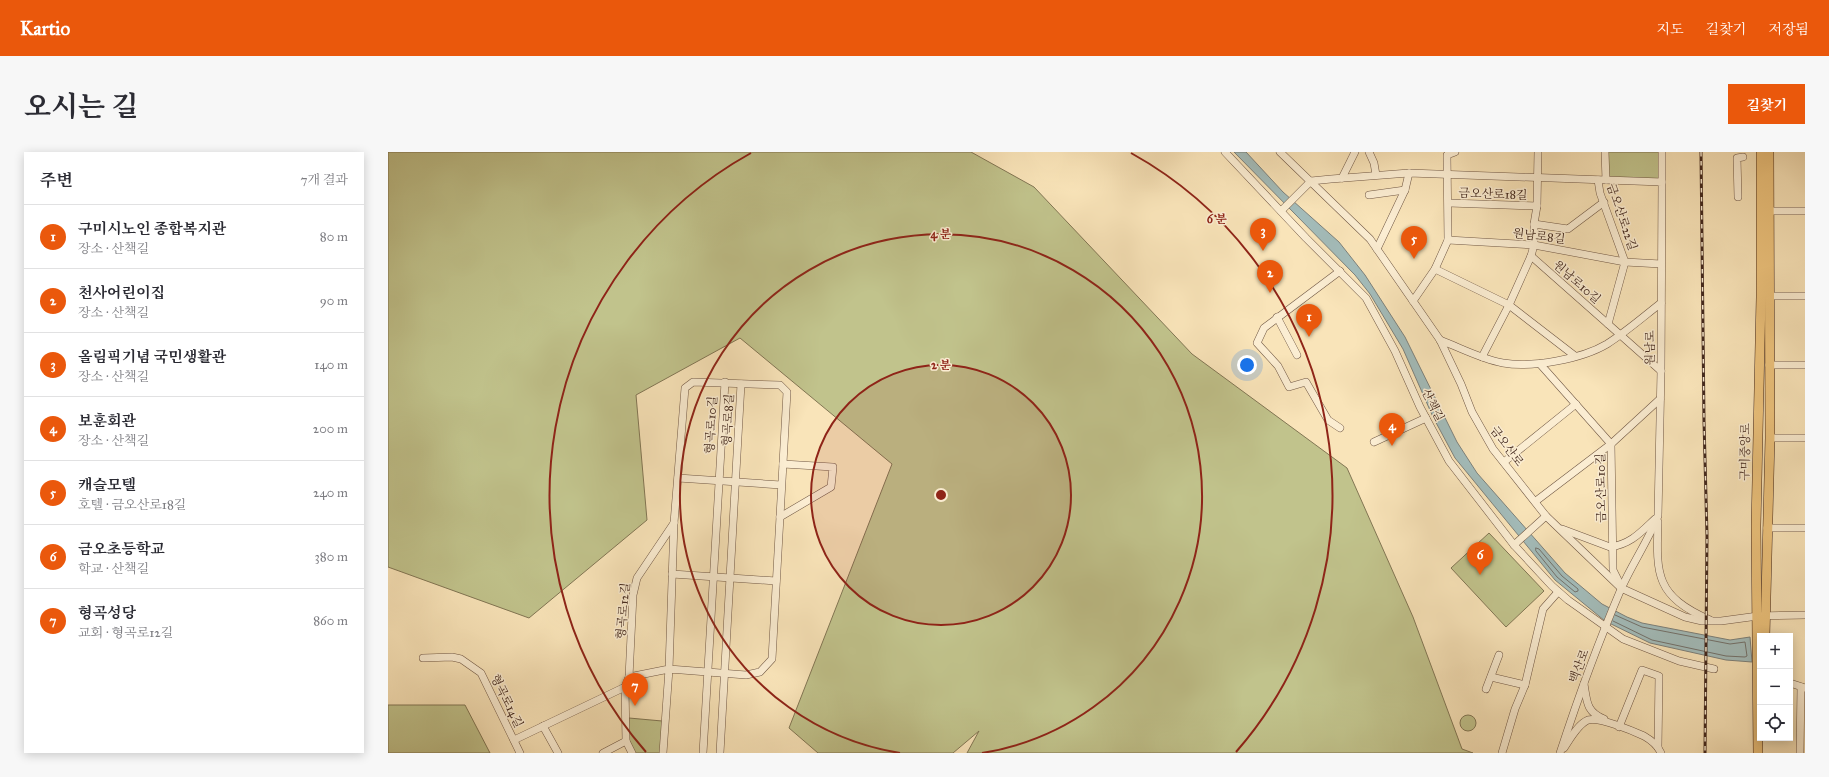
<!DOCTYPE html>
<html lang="ko">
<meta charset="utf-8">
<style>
:root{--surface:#fff;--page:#f7f7f7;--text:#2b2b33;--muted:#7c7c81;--line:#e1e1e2;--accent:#ea580c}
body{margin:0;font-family:"IM FELL Great Primer","Noto Serif KR",serif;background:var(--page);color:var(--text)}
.controls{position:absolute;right:12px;bottom:12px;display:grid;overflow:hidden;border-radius:0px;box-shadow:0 2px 10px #0003}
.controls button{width:36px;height:36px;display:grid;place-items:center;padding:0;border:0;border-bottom:1px solid var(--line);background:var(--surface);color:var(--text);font:20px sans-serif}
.you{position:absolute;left:859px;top:213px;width:14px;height:14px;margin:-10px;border:3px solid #fff;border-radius:50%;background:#1a73e8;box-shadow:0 0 0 6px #1a73e833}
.badge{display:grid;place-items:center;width:26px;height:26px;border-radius:50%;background:var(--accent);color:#fff;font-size:13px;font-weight:700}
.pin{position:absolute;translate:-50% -33px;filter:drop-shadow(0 1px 2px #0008)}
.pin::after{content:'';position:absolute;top:21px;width:14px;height:12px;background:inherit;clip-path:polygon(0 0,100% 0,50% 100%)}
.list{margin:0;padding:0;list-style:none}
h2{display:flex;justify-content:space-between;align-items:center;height:52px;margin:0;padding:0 16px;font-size:17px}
h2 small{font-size:13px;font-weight:400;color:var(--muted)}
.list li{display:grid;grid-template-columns:26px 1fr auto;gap:12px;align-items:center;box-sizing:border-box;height:64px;padding:0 16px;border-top:1px solid var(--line)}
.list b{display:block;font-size:15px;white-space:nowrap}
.list p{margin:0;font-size:13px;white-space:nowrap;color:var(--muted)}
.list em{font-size:13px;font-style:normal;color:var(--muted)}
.icon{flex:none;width:22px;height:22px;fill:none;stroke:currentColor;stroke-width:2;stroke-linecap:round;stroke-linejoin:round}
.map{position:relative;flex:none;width:1417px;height:601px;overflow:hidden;border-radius:0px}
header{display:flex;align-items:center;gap:24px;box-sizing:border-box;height:56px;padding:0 20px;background:var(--accent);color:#fff}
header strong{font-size:19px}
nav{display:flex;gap:22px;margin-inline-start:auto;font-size:14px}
.intro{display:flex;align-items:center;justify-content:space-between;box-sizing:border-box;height:96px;padding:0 24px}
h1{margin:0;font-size:28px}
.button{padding:10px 18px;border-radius:0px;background:var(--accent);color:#fff;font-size:14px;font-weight:700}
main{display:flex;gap:24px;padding:0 24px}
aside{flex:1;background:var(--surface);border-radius:0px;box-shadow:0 2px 10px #0003}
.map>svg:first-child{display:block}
.green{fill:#c1c38c;stroke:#827654}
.water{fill:#a3bcba;stroke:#7d817b}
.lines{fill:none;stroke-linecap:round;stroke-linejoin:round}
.shore{stroke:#73726c;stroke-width:1}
.minor-casing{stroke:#705744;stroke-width:8}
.major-casing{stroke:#43281d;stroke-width:10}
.minor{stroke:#fbedd2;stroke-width:7}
.major{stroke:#ecc27c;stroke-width:9}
.rail-casing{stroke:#43281d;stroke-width:3}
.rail{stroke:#fbedd2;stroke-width:1.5;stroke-dasharray:4.5;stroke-linecap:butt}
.ring{fill:none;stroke:#8f2418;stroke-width:2}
.labels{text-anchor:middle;stroke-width:3;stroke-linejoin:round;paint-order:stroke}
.street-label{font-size:12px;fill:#43281d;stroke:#fbedd2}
.centre{fill:#8f2418;stroke:#fbedd2;stroke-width:2}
.ring-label{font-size:12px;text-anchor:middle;font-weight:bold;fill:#8f2418;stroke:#fbedd2;stroke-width:3;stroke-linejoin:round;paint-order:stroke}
</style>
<header>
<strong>Kartio</strong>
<nav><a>지도</a><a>길찾기</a><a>저장됨</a></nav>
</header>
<div class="intro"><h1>오시는 길</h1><a class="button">길찾기</a></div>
<main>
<aside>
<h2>주변<small>7개 결과</small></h2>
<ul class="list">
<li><span class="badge">1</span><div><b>구미시노인 종합복지관</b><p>장소 · 산책길</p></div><em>80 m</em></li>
<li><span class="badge">2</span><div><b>천사어린이집</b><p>장소 · 산책길</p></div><em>90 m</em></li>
<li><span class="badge">3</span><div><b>올림픽기념 국민생활관</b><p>장소 · 산책길</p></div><em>140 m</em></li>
<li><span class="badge">4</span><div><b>보훈회관</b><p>장소 · 산책길</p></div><em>200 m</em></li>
<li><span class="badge">5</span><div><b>캐슬모텔</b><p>호텔 · 금오산로18길</p></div><em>240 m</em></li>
<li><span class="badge">6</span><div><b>금오초등학교</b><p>학교 · 산책길</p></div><em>380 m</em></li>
<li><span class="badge">7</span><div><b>형곡성당</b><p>교회 · 형곡로12길</p></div><em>860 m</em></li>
</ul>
</aside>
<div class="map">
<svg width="1417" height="601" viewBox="0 0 1417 601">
<rect width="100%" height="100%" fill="#f9e4b9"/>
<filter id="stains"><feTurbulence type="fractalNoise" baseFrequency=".005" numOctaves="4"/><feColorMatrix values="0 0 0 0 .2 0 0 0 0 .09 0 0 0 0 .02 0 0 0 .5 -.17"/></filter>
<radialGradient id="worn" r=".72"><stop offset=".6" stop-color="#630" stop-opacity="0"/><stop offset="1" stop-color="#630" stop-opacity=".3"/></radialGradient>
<g class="green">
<polygon points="0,0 583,0 646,35 804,202 959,316 1025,465 1074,597 1085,601 579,601 591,579 565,601 430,601 401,576 504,312 352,186 248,243 259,368 141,466 0,415"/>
<polygon points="1217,0 1274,0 1274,30 1218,28"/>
<polygon points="1101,381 1156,439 1118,475 1063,416"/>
<polygon points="0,553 77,553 102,601 0,601"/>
<circle cx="1080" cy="571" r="8"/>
<polygon points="241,566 274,569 273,601 246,601 240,589"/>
</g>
<polygon class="water" points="846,0 858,0 895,40 951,90 977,123 1017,185 1069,290 1089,321 1177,421 1214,452 1239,465 1254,471 1342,488 1362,485 1364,510 1338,508 1262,491 1217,469 1167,428 1067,306 1045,265 1015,197 982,142 967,123"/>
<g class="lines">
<g class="shore">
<polygon points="1148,396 1151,397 1174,424 1190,437 1190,439 1187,440 1169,425 1148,399"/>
<polyline points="1225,469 1264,488 1338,504 1357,505 1359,504 1357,490 1342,492 1254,475 1227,463"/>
</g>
<g class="minor-casing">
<g id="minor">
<polyline points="837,0 918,86 978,146 1007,199 1032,255 1061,309 1126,393 1164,434 1180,448 1235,487 1291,509 1326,517"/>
<polyline points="892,0 982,87 1052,188 1073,232 1084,260 1105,297 1158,364 1233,436 1297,465 1314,469 1333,469 1370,464 1417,463"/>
<polyline points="981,0 986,11 988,23"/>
<polyline points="1274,0 1274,30"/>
<polyline points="954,26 967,0"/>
<polyline points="1210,28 1212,41 1237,110 1220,172 1273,219"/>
<polyline points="981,43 1017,38"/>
<polyline points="1350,45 1349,6 1355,5"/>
<polyline points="1061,51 1149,54"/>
<polyline points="893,59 923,29 943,27 1021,21 1218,28"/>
<polyline points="1382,59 1417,59"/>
<polyline points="1146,72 1180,77 1216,50"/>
<polyline points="1060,88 1146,93 1237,110 1273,112"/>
<polyline points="989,97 1017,38 1021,21"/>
<polyline points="1143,104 1220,172"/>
<polyline points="1047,117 1121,153 1187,204"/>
<polyline points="952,119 876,176 869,191 890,214 901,235 918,230 940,268 952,276"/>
<polyline points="1382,144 1417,144"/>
<polyline points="1025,149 1047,117 1060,88 1059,3 1067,0"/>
<polyline points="889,165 909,203"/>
<path d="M1052 188C1073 196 1093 207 1115 211 1144 216 1194 207 1219 192 1238 180 1255 165 1273 151"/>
<polyline points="1094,205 1121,153 1143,104 1146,93 1146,72 1149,54 1150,0"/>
<polyline points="1152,212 1223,292 1225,418 1232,432"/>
<polyline points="1381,213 1417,213"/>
<polyline points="1382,286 1417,286"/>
<polyline points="986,290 1038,266"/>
<polyline points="1116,310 1188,252"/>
<polyline points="290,326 393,333"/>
<polyline points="1148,349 1223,292 1272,247"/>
<polyline points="392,365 443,335 445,315 395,312"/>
<path d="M1270 370C1268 424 1268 444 1322 468"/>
<polyline points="1379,376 1417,376"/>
<path d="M1174 377 1222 395C1243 392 1253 380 1267 367"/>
<polyline points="1126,393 1158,364"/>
<polyline points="284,422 388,429"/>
<polyline points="35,506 64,505 73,507 93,521 132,601"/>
<polyline points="241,525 281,517 358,523 372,520 384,507 399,240 392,233 305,230 297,236 286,371 281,517 275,601"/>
<polyline points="1103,525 1137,533"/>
<polyline points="1402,531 1417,536"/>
<path d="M1196 532C1199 549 1198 560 1216 567"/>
<polyline points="1098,537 1111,503"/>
<polyline points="155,574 170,601"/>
<polyline points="1231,575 1254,518 1271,524 1270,595"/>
<polyline points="126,588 237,535"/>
<path d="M1176 596C1182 587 1190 572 1200 568 1212 565 1245 579 1256 584 1263 588 1270 594 1273 601"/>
<polyline points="215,601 238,589"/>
<polyline points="244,601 238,589 237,535 241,525 245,443 249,426 286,371"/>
<polyline points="315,601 337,230"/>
<polyline points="332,601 353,232"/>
<polyline points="1114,601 1127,557 1137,533 1155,457 1170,440"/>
<path d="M1172 601C1190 546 1210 491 1233 437 1244 412 1260 389 1270 364L1273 219 1274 30 1218 28 1217 0"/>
<polyline points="1412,601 1413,535"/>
</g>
</g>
<g class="major-casing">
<g id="major">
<polyline points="1377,484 1382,286 1381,0"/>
<polyline points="1370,601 1368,374 1373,145 1373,0"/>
</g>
</g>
<use href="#minor" class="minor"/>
<use href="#major" class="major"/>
<g class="rail-casing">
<polyline id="rail" points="1313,0 1316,269 1319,384 1317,601"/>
</g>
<use href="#rail" class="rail"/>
</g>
<circle cx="553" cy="343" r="130" fill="#8f2418" fill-opacity=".12"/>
<g class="ring">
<circle cx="553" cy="343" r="130"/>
<path d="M512 601A261 261 0 1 1 594 601"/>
<path d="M258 600A391 391 0 0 1 363 1M743 1A391 391 0 0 1 848 600"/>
</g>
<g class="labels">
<g class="street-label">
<text transform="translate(1105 42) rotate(2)" y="4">금오산로18길</text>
<text transform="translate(1234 65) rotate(71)" y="4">금오산로22길</text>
<text transform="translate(1151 84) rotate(7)" y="4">원남로8길</text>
<text transform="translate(1189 130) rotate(41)" y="4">원남로10길</text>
<text transform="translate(1262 196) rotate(-90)" y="4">원남로</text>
<text transform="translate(1045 253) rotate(63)" y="4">산책길</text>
<text transform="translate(340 268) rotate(-87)" y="4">형곡로8길</text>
<text transform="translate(323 273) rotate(-87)" y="4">형곡로10길</text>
<text transform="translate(1119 294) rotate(53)" y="4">금오산로</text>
<text transform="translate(1357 300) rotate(-89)" y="4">구미중앙로</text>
<text transform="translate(1213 336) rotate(-91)" y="4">금오산로10길</text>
<text transform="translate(235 459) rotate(-85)" y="4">형곡로12길</text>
<text transform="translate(1191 514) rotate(-69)" y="4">백산로</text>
<text transform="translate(119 549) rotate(64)" y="4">형곡로14길</text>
</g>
</g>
<circle cx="553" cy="343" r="6" class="centre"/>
<g class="ring-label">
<text x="829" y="71">6 분</text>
<text x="553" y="86">4 분</text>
<text x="553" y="217">2 분</text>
</g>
<rect width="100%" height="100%" filter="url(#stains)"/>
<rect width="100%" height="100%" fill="url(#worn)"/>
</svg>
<div class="controls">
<button>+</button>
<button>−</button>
<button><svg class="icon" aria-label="locate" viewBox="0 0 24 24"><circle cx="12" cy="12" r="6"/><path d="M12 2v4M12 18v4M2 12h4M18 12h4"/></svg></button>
</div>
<div class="you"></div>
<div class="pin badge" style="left:921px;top:185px">1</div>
<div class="pin badge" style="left:882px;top:141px">2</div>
<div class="pin badge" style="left:875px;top:99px">3</div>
<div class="pin badge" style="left:1004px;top:294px">4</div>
<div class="pin badge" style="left:1026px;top:107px">5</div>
<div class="pin badge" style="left:1092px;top:423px">6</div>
<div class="pin badge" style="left:247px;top:554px">7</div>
</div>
</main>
